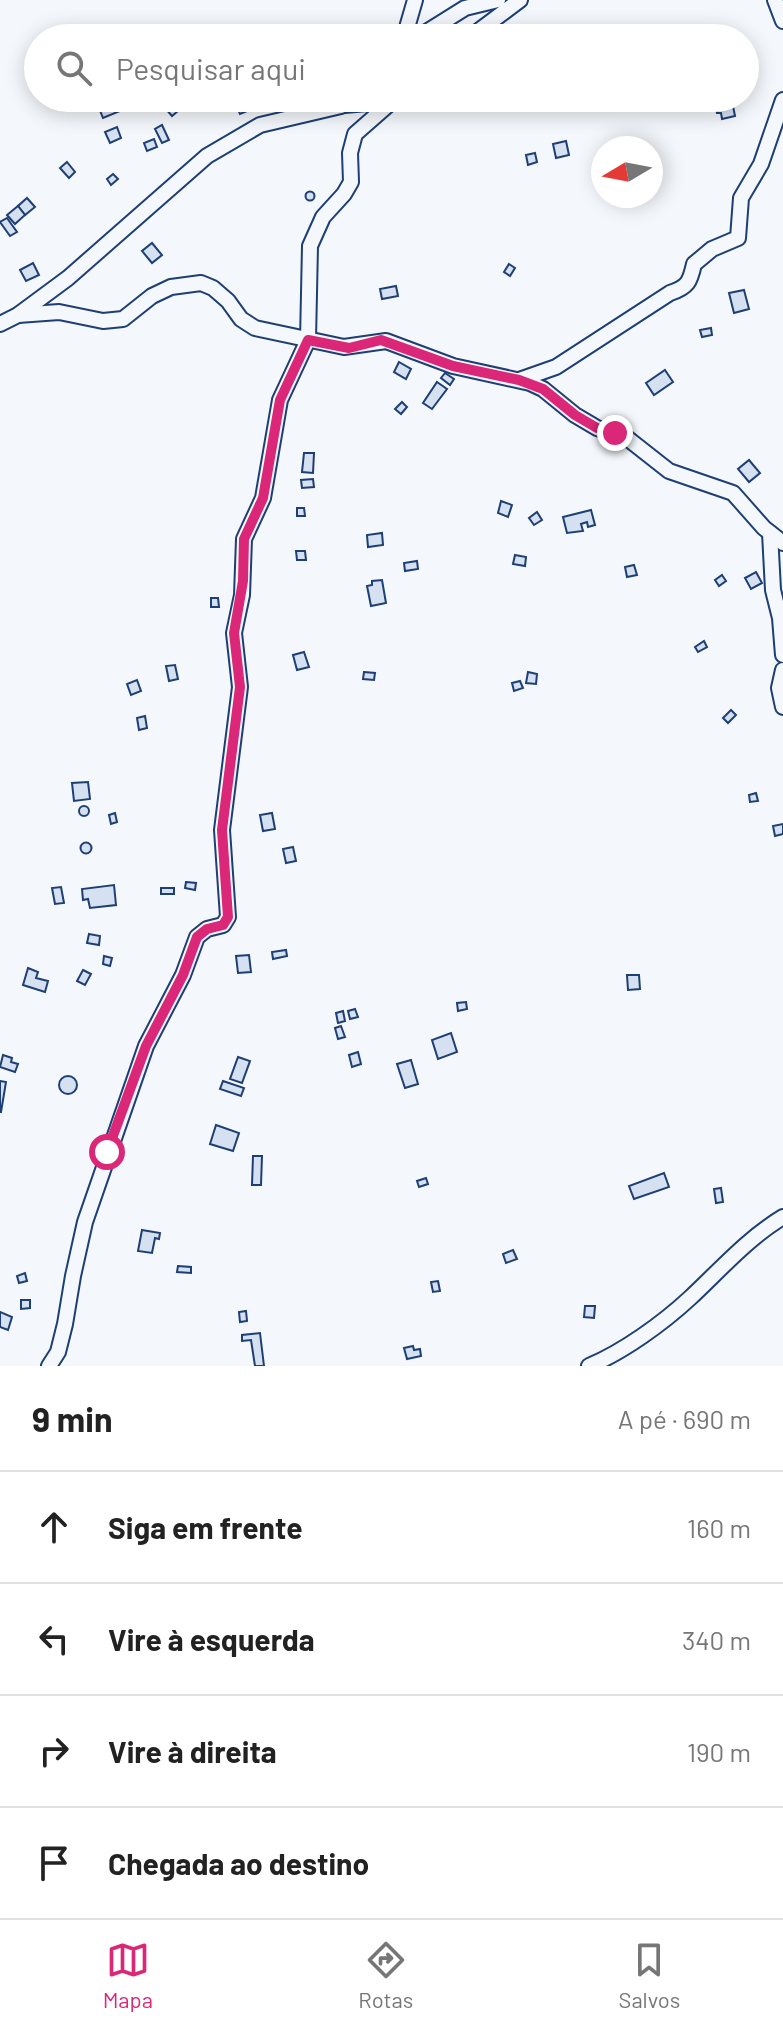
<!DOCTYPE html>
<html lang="pt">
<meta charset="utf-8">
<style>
:root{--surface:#fff;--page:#f2f2f2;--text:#222;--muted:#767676;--line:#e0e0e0;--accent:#db2777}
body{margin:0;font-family:Barlow,sans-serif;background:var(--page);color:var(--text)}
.compass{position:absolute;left:591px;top:136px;width:72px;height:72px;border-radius:50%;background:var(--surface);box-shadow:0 4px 20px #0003;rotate:260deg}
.stop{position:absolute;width:24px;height:24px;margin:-18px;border:6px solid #db2777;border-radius:50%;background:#fff}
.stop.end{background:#db2777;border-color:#fff;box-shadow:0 2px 8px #0008}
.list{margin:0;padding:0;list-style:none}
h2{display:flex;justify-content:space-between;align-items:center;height:104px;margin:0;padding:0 32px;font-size:34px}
h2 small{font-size:26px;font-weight:400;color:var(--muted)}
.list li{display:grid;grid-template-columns:52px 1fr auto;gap:24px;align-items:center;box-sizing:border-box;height:112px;padding:0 32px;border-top:2px solid var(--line)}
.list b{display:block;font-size:30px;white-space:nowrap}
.list em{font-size:26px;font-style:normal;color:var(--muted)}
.icon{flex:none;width:44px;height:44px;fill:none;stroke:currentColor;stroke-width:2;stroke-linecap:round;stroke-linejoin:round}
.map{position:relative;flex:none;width:783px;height:1366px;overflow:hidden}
.search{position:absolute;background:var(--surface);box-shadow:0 4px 20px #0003;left:24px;right:24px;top:24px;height:88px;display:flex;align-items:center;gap:20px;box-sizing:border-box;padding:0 28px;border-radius:44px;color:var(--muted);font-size:30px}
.sheet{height:552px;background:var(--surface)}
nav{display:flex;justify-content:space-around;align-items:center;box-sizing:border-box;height:112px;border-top:2px solid var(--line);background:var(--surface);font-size:22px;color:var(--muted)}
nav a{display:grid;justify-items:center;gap:4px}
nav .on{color:var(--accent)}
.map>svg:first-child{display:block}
.building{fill:#d5e0f0;stroke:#1d3f73;stroke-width:2}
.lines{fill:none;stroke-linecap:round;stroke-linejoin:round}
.minor-casing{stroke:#1d3f73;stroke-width:18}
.minor{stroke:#f4f7fb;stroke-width:14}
.route{stroke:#db2777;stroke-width:10}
</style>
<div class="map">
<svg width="783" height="1366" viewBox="0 0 783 1366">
<rect width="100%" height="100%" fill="#f4f7fb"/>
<g class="building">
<polygon points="257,26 261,38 253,38 249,29"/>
<polygon points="95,98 115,98 120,111 103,118"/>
<polygon points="181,98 193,98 195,101 179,109 175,101"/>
<polygon points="253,98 257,107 240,114 236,104"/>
<polygon points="732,101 735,116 722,119 721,113 717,113 715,104"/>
<polygon points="172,104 178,111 172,116 166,109"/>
<polygon points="162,125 169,140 162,143 155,129"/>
<polygon points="117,127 121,138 110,143 105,132"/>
<polygon points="154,139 157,147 147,151 144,143"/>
<polygon points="566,141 569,155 556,158 553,144"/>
<polygon points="535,153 537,162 528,165 526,155"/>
<polygon points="67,162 75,172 69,178 60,168"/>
<polygon points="113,174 118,179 111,185 107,179"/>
<circle cx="310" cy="196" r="4.5"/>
<polygon points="27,198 35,207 25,215 18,206"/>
<polygon points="18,206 25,215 15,224 7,215"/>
<polygon points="7,218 17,232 10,236 0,222"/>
<polygon points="152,243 162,255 152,263 142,251"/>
<polygon points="33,263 39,275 26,281 20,270"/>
<polygon points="509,264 515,268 510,276 504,272"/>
<polygon points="396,286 398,296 382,299 380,289"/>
<polygon points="744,290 749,309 734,313 729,293"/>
<polygon points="711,328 712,335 702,337 700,330"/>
<polygon points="399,362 411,369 406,379 394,372"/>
<polygon points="665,370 673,382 654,395 646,383"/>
<polygon points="445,373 454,379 450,385 441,378"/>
<polygon points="437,382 447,389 432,409 423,403"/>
<polygon points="402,402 407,407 401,414 395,409"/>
<polygon points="304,453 314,453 313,473 302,472"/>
<polygon points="749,460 760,473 749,482 738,469"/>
<polygon points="313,479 314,487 302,488 301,480"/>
<polygon points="501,501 512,505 508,517 498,513"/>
<polygon points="297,508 304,508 305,516 297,516"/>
<polygon points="591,510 595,525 588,527 587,522 581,524 583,531 567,533 563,517"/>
<polygon points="537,512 542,520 534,525 529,518"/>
<polygon points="382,533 383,545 368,547 367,535"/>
<polygon points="296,551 305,551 306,560 297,560"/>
<polygon points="515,555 526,557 525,566 513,564"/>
<polygon points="417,561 418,569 405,571 404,563"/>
<polygon points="634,565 637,575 627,577 625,567"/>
<polygon points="756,572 762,583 751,589 745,578"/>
<polygon points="722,575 726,581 719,586 715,580"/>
<polygon points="382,580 386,603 371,606 367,586 372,585 372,581"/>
<polygon points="211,598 218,598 219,607 211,607"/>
<polygon points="704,641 707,647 698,652 695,647"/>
<polygon points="304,652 309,667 297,670 293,655"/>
<polygon points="175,665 178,679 169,681 166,666"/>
<polygon points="364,672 375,673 374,680 363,679"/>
<polygon points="528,672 537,674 536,684 526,683"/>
<polygon points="137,680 141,691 131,695 127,684"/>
<polygon points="520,681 523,688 514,691 512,683"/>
<polygon points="731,710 736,715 728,723 723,718"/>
<polygon points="145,716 147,728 139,730 137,718"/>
<polygon points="88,782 90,799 74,801 72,783"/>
<polygon points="756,793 758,801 750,802 749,795"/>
<circle cx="84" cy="811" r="5"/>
<polygon points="115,813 117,822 111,824 109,815"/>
<polygon points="272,813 275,829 263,831 260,815"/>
<polygon points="783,824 783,834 775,836 773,826"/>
<circle cx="86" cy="848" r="5.5"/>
<polygon points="293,847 296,861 286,863 283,849"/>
<polygon points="186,882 196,883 195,890 185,888"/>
<polygon points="114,885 116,905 90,908 88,899 83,900 82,889"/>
<polygon points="61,887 64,903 55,904 52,888"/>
<rect x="161" y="888" width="13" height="6"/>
<polygon points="89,934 100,936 99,945 87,943"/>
<polygon points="286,950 287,956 273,959 272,952"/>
<polygon points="249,955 251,972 238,973 236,956"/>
<polygon points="104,956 112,958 110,966 103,964"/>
<polygon points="28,968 38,972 36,978 48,981 45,992 23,985"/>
<polygon points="83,970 91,974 85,985 77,981"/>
<polygon points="627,975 639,975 640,989 628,990"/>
<polygon points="466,1002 467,1009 458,1011 457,1003"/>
<polygon points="355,1009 358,1017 350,1019 348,1011"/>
<polygon points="343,1011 345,1021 338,1023 336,1013"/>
<polygon points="341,1026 345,1037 338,1039 335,1028"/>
<polygon points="451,1033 457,1052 438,1059 432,1040"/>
<polygon points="358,1052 361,1064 352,1067 349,1055"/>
<polygon points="3,1055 12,1058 11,1062 18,1064 15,1072 0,1067"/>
<polygon points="238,1057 250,1061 242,1083 230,1079"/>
<polygon points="411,1060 418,1084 405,1088 397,1064"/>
<circle cx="68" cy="1085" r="9"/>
<polygon points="0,1081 6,1082 1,1112 0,1112"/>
<polygon points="223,1081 244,1088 241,1096 220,1089"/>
<polygon points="216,1125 239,1133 233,1151 210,1144"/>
<polygon points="253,1156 262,1156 261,1185 252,1185"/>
<polygon points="664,1173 669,1187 634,1199 629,1186"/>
<polygon points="426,1178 428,1184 419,1187 417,1181"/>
<polygon points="721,1188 723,1202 716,1203 714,1189"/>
<polygon points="142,1230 160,1233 159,1239 155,1238 152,1253 138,1251"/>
<polygon points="513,1250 517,1259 506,1263 503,1254"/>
<polygon points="178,1266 191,1267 191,1273 177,1272"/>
<polygon points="25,1273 27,1281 19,1283 17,1276"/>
<polygon points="438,1281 440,1291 433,1292 431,1282"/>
<polygon points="21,1300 30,1300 30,1308 21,1309"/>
<polygon points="585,1306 595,1306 594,1318 584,1317"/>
<polygon points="246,1311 247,1321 240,1322 239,1312"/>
<polygon points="0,1312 12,1317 8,1330 0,1327"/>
<polygon points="260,1333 264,1366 255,1366 251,1340 242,1341 242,1335"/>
<polygon points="413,1346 414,1350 420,1349 421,1356 407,1359 404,1348"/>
</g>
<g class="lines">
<g class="minor-casing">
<g id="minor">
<polyline points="775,0 783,21"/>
<polyline points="404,38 415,0"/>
<polyline points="417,38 465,8 498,0"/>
<polyline points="469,38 520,0"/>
<polyline points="344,105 391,101"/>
<polyline points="18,315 59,312 103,321 123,319 152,296 171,287 201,283 213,288 228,301 241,319 255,328 344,347 386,341 453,366 530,383 543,389 575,415 597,428 627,438 669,471 733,493 764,528 783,543"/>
<polyline points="0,324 18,315 68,278 207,156 260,125 341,106 355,98"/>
<path d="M519 380 556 367 670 293C688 287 690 282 694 264L712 249 738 238 741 198 761 164 783 100"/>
<polyline points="770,533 773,590 780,618 783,655"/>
<polyline points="783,670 779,688 783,707"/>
<polyline points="49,1366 58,1352 65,1324 73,1276 85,1222 146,1046 183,975 197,937 207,929 223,925 228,917 222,830 240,687 234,633 242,595 244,539 263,498 280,400 308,340 310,246 323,217 344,194 351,182 350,153 355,134 396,98"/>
<path d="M589 1366C623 1352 663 1323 690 1298 720 1270 748 1238 783 1217"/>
</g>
</g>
<use href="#minor" class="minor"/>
</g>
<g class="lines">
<polyline class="route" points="107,1152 146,1046 183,975 197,937 207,929 223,925 228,917 222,830 240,687 234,633 243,581 244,539 263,498 280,400 308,340 349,348 381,340 453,366 519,380 543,389 575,415 597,428 615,433"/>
</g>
</svg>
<svg class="compass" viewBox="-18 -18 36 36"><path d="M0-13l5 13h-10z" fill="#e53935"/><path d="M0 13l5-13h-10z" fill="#767676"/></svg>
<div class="stop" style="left:107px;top:1152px"></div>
<div class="stop end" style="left:615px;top:433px"></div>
<div class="search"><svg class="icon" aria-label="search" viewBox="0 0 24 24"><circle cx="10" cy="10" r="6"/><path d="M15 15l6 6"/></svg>Pesquisar aqui</div>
</div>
<section class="sheet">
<h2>9 min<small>A pé · 690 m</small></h2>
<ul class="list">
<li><svg class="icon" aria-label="ahead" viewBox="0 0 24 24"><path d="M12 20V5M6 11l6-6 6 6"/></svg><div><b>Siga em frente</b></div><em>160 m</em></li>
<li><svg class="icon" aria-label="left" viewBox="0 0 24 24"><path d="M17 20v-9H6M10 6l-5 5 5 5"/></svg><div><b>Vire à esquerda</b></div><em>340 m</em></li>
<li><svg class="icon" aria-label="right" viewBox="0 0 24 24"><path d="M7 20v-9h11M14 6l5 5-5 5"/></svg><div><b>Vire à direita</b></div><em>190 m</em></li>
<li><svg class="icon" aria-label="arrive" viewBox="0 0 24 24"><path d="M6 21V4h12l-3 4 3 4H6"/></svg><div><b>Chegada ao destino</b></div></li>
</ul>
</section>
<nav>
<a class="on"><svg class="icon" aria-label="map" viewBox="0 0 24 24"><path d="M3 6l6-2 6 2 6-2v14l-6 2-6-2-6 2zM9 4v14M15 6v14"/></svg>Mapa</a>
<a><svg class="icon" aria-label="directions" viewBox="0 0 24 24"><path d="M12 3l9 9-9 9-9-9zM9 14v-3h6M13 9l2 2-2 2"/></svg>Rotas</a>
<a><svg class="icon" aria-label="saved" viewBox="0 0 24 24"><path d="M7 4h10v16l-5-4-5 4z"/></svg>Salvos</a>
</nav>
